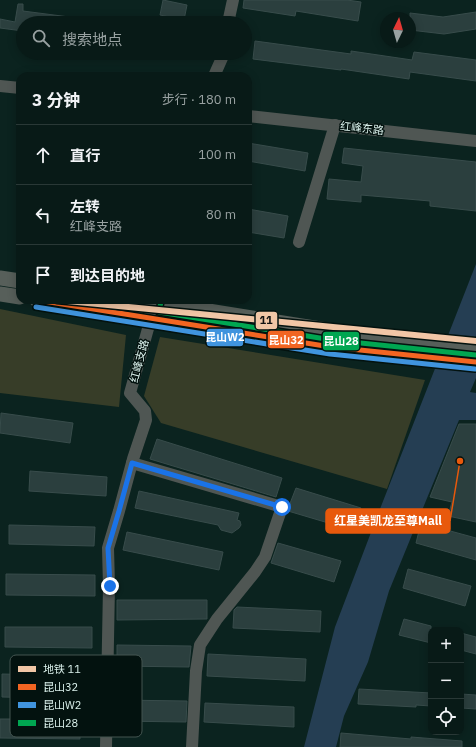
<!DOCTYPE html>
<html lang="zh">
<meta charset="utf-8">
<style>
:root{--surface:#081a17;--page:#162724;--text:#f1f3f6;--muted:#98a1a1;--line:#293836}
body{margin:0;font-family:"IBM Plex Sans","Noto Sans SC",sans-serif;background:var(--page);color:var(--text)}
.controls{position:absolute;right:12px;bottom:12px;display:grid;overflow:hidden;border-radius:8px;box-shadow:0 2px 10px #0003}
.controls button{width:36px;height:36px;display:grid;place-items:center;padding:0;border:0;border-bottom:1px solid var(--line);background:var(--surface);color:var(--text);font:20px sans-serif}
.compass{position:absolute;left:380px;top:12px;width:36px;height:36px;border-radius:50%;background:var(--surface);box-shadow:0 2px 10px #0003;rotate:5deg}
.stop{position:absolute;width:12px;height:12px;margin:-9px;border:3px solid #1a73e8;border-radius:50%;background:#fff}
.stop.end{background:#1a73e8;border-color:#fff;box-shadow:0 1px 4px #0008}
.list{margin:0;padding:0;list-style:none}
h2{display:flex;justify-content:space-between;align-items:center;height:52px;margin:0;padding:0 16px;font-size:17px}
h2 small{font-size:13px;font-weight:400;color:var(--muted)}
.list li{display:grid;grid-template-columns:26px 1fr auto;gap:12px;align-items:center;box-sizing:border-box;height:60px;padding:0 16px;border-top:1px solid var(--line)}
.list b{display:block;font-size:15px;white-space:nowrap}
.list p{margin:0;font-size:13px;white-space:nowrap;color:var(--muted)}
.list em{font-size:13px;font-style:normal;color:var(--muted)}
.icon{flex:none;width:22px;height:22px;fill:none;stroke:currentColor;stroke-width:2;stroke-linecap:round;stroke-linejoin:round}
.map{position:relative;flex:none;width:476px;height:747px;overflow:hidden}
.search{position:absolute;background:var(--surface);box-shadow:0 2px 10px #0003;left:16px;top:16px;width:236px;height:44px;display:flex;align-items:center;gap:10px;box-sizing:border-box;padding:0 14px;border-radius:22px;color:var(--muted);font-size:15px}
.panel{position:absolute;background:var(--surface);box-shadow:0 2px 10px #0003;left:16px;top:72px;width:236px;height:232px;border-radius:12px}
.map>svg:first-child{display:block}
.green{fill:#373d28}
.water{fill:#253e53}
.building{fill:#2b3f3e;stroke:#384c4b}
.lines{fill:none;stroke-linecap:round;stroke-linejoin:round}
.minor{stroke:#4f5653;stroke-width:12}
.major{stroke:#575f5a;stroke-width:15}
.bus-1-casing{stroke:#03120f;stroke-width:8}
.bus-2-casing{stroke:#03120f;stroke-width:8}
.bus-3-casing{stroke:#03120f;stroke-width:8}
.bus-1{stroke:#f26522;stroke-width:5}
.bus-2{stroke:#4094de;stroke-width:5}
.bus-3{stroke:#00a651;stroke-width:5}
.metro-1-casing{stroke:#03120f;stroke-width:9}
.metro-1{stroke:#f1c6a6;stroke-width:6}
.route{stroke:#1a73e8;stroke-width:5}
.labels{text-anchor:middle;stroke-width:3;stroke-linejoin:round;paint-order:stroke}
.street-label{font-size:11px;fill:#daf0eb;stroke:#03120f}
.key{fill:#03120f;stroke:#445551;stroke-width:1}
.key-label{font-size:11px;fill:#daf0eb}
.leader{fill:none;stroke:#e8590c;stroke-width:1.5}
.callout-dot{fill:#e8590c;stroke:#03120f;stroke-width:1.5}
.callout{fill:#e8590c;stroke:#e8590c;stroke-width:1.5}
.callout-label{font-size:12px;text-anchor:middle;font-weight:bold;fill:#fff}
.line-badge{stroke:#03120f;stroke-width:1.5}
.badge-label{font-size:11px;text-anchor:middle;font-weight:bold;fill:#fff}
.pale-badge-label{font-size:11px;text-anchor:middle;font-weight:bold;fill:#111}
</style>
<div class="map">
<svg width="476" height="747" viewBox="0 0 476 747">
<rect width="100%" height="100%" fill="#0b231f"/>
<g class="green">
<polygon points="0,309 126,335 119,407 0,393"/>
<polygon points="160,337 425,380 387,489 161,423 144,396"/>
</g>
<polygon class="water" points="476,264 476,378 470,392 476,393 476,420 459,420 389,591 368,662 344,716 336,747 304,747 335,627 378,514"/>
<g class="building">
<polygon points="163,0 187,5 184,20 160,15"/>
<polygon points="244,0 347,0 361,2 358,21 296,11 295,16 243,8"/>
<polygon points="18,4 23,4 23,11 77,18 76,23 23,23 23,31 0,28 0,19 15,22"/>
<polygon points="476,12 476,29 444,34 410,30 410,13 443,17"/>
<polygon points="255,41 351,54 351,51 412,60 414,52 476,60 476,81 410,72 409,79 341,69 341,70 253,59"/>
<polygon points="248,143 308,153 305,171 248,161"/>
<polygon points="344,148 476,162 476,211 430,206 430,201 361,195 361,202 327,199 329,179 361,182 363,166 342,163"/>
<polygon points="248,209 288,216 284,238 248,232"/>
<polygon points="1,413 73,423 70,443 0,433"/>
<polygon points="459,424 476,424 476,522 448,516 452,502 430,497"/>
<polygon points="157,439 282,478 276,497 150,459"/>
<polygon points="30,471 107,477 106,496 29,491"/>
<polygon points="296,488 361,508 352,530 288,511 289,506"/>
<polygon points="139,491 239,513 237,520 240,521 241,525 239,528 232,533 221,530 218,525 135,508"/>
<polygon points="421,523 476,538 476,560 416,543"/>
<polygon points="9,525 95,527 94,546 9,544"/>
<polygon points="127,532 223,552 219,570 123,550"/>
<polygon points="278,543 341,561 334,582 271,563"/>
<polygon points="408,569 471,586 465,606 403,588"/>
<polygon points="6,574 95,575 95,596 6,595"/>
<polygon points="117,600 207,600 207,619 117,620"/>
<polygon points="237,607 321,611 320,632 233,628 234,610"/>
<polygon points="404,619 431,626 431,643 399,635"/>
<polygon points="5,627 92,627 92,648 5,647"/>
<polygon points="461,633 476,637 476,654 461,650"/>
<polygon points="117,645 191,646 189,667 117,666"/>
<polygon points="208,654 306,659 305,681 207,676"/>
<polygon points="2,674 90,676 90,699 2,697"/>
<polygon points="359,689 431,693 431,706 416,705 416,707 358,704"/>
<polygon points="461,694 476,695 476,709 461,708"/>
<polygon points="117,700 187,701 186,722 116,721"/>
<polygon points="205,703 294,707 294,727 204,722"/>
<polygon points="0,719 80,719 80,739 0,738"/>
<polygon points="341,733 411,739 411,737 462,741 462,747 340,747"/>
</g>
<g class="lines">
<g class="minor">
<polyline points="228,23 233,0"/>
<polyline points="214,76 222,58 223,53"/>
<polyline points="0,86 20,88"/>
<polyline points="248,116 476,141"/>
<polyline points="299,242 335,125"/>
<polyline points="132,463 282,507 265,557 255,572 217,619 200,645 196,671 192,747"/>
<polyline points="106,747 109,586 108,548 119,511 133,459 146,420 145,411 130,393 151,318 152,310"/>
</g>
<g class="major">
<polyline points="0,278 20,281"/>
<polyline points="0,294 20,297"/>
<polyline points="37,300 331,347 476,362"/>
<polyline points="140,300 333,331 476,346"/>
</g>
<g class="bus-1-casing">
<polyline id="bus-1" points="37,300 331,347 476,362"/>
</g>
<g class="bus-2-casing">
<polyline id="bus-2" points="36,307 330,354 475,369"/>
</g>
<g class="bus-3-casing">
<polyline id="bus-3" points="161,301 159,312 332,340 476,355"/>
</g>
<use href="#bus-1" class="bus-1"/>
<use href="#bus-2" class="bus-2"/>
<use href="#bus-3" class="bus-3"/>
<g class="metro-1-casing">
<polyline id="metro-1" points="57,300 476,341"/>
</g>
<use href="#metro-1" class="metro-1"/>
</g>
<g class="lines">
<polyline class="route" points="110,586 108,548 119,511 132,463 282,507"/>
</g>
<g class="labels">
<g class="street-label">
<text transform="translate(362 128) rotate(6)" y="4">红峰东路</text>
<text transform="translate(139 361) rotate(-75)" y="4">红峰支路</text>
</g>
</g>
<rect x="10" y="655" width="132" height="82" rx="6" class="key"/>
<rect x="18" y="666" width="18" height="6" fill="#f1c6a6"/>
<rect x="18" y="684" width="18" height="6" fill="#f26522"/>
<rect x="18" y="702" width="18" height="6" fill="#4094de"/>
<rect x="18" y="720" width="18" height="6" fill="#00a651"/>
<g class="key-label">
<text x="43" y="673">地铁 11</text>
<text x="43" y="691">昆山32</text>
<text x="43" y="709">昆山W2</text>
<text x="43" y="727">昆山28</text>
</g>
<path class="leader" d="M460 461L450 521"/>
<circle class="callout-dot" cx="460" cy="461" r="4"/>
<rect class="callout" x="326" y="509" width="124" height="24" rx="4"/>
<g class="callout-label">
<text x="388" y="525">红星美凯龙至尊Mall</text>
</g>
<g class="line-badge">
<rect x="255" y="311" width="23" height="19" rx="4" fill="#f1c6a6"/>
<rect x="206" y="328" width="38" height="19" rx="4" fill="#4094de"/>
<rect x="267" y="330" width="38" height="19" rx="4" fill="#f26522"/>
<rect x="322" y="331" width="38" height="20" rx="4" fill="#00a651"/>
</g>
<g class="badge-label">
<text x="225" y="341">昆山W2</text>
<text x="286" y="344">昆山32</text>
<text x="341" y="345">昆山28</text>
</g>
<g class="pale-badge-label">
<text x="266" y="324">11</text>
</g>
</svg>
<div class="controls">
<button>+</button>
<button>−</button>
<button><svg class="icon" aria-label="locate" viewBox="0 0 24 24"><circle cx="12" cy="12" r="6"/><path d="M12 2v4M12 18v4M2 12h4M18 12h4"/></svg></button>
</div>
<svg class="compass" viewBox="-18 -18 36 36"><path d="M0-13l5 13h-10z" fill="#e53935"/><path d="M0 13l5-13h-10z" fill="#98a1a1"/></svg>
<div class="stop" style="left:282px;top:507px"></div>
<div class="stop end" style="left:110px;top:586px"></div>
<div class="search"><svg class="icon" aria-label="search" viewBox="0 0 24 24"><circle cx="10" cy="10" r="6"/><path d="M15 15l6 6"/></svg>搜索地点</div>
<section class="panel">
<h2>3 分钟<small>步行 · 180 m</small></h2>
<ul class="list">
<li><svg class="icon" aria-label="ahead" viewBox="0 0 24 24"><path d="M12 20V5M6 11l6-6 6 6"/></svg><div><b>直行</b></div><em>100 m</em></li>
<li><svg class="icon" aria-label="left" viewBox="0 0 24 24"><path d="M17 20v-9H6M10 6l-5 5 5 5"/></svg><div><b>左转</b><p>红峰支路</p></div><em>80 m</em></li>
<li><svg class="icon" aria-label="arrive" viewBox="0 0 24 24"><path d="M6 21V4h12l-3 4 3 4H6"/></svg><div><b>到达目的地</b></div></li>
</ul>
</section>
</div>
